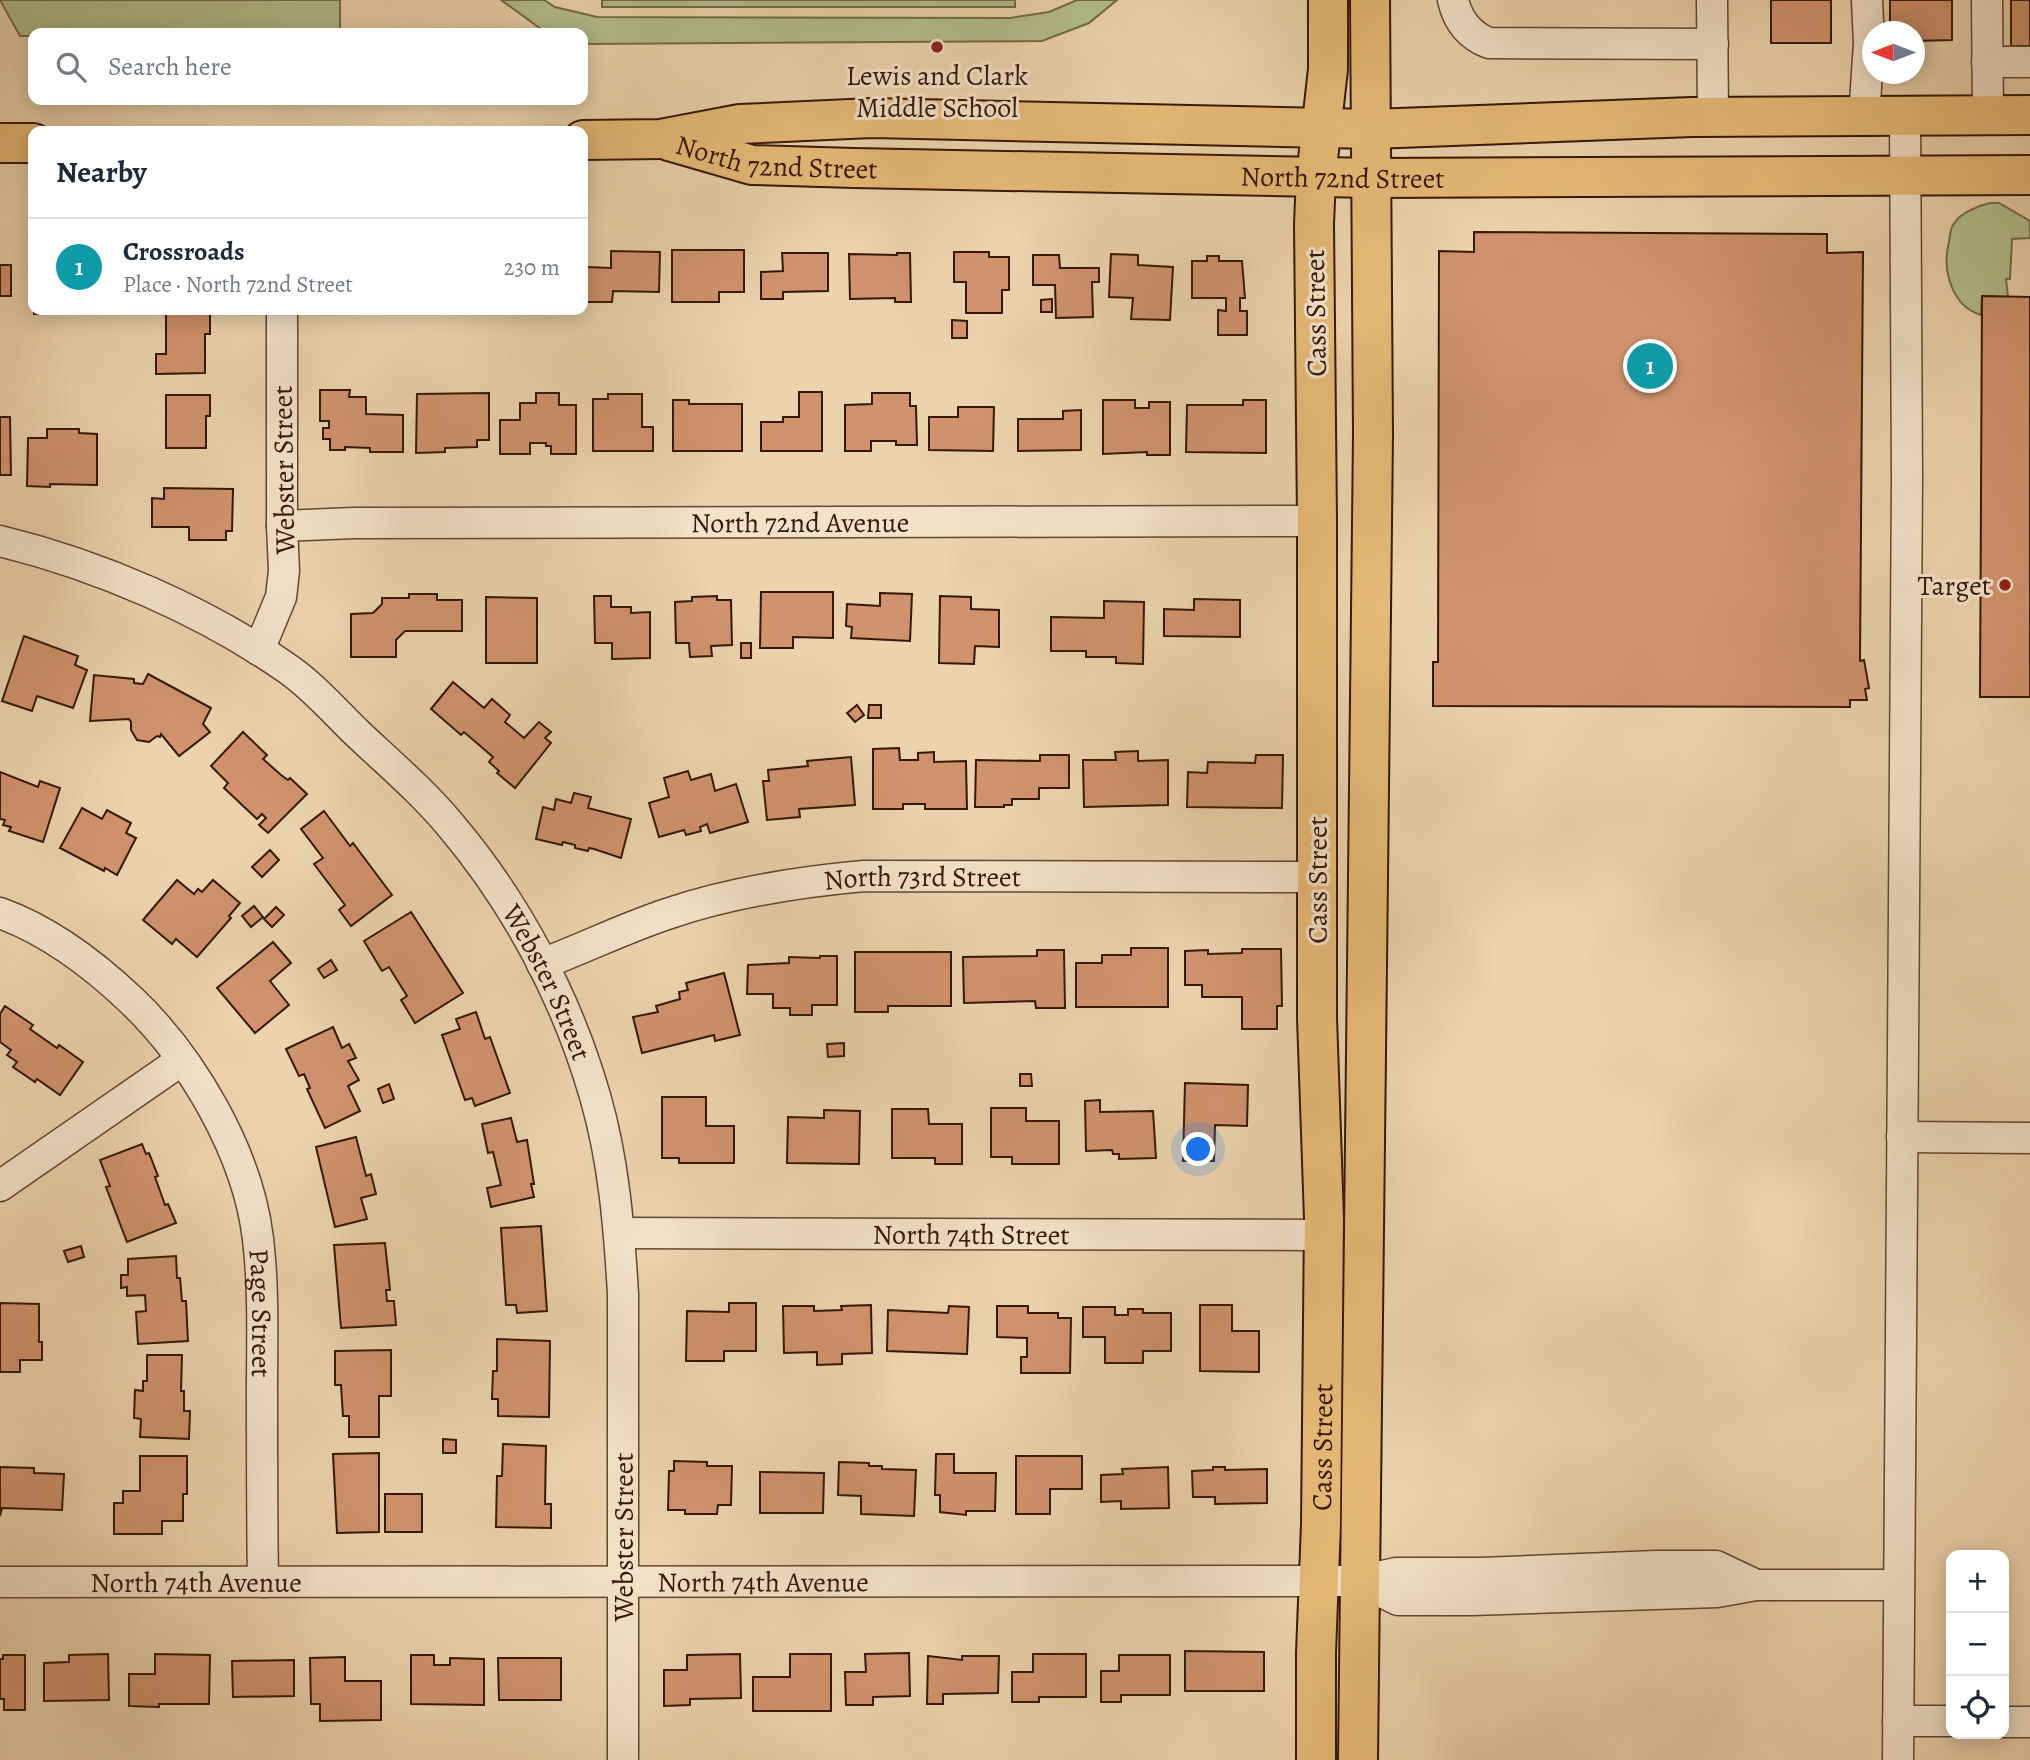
<!DOCTYPE html>
<meta charset="utf-8">
<style>
:root{--surface:#fff;--page:#f2f2f3;--text:#1f2937;--muted:#747a83;--line:#e0e1e3;--accent:#8f2418}
body{margin:0;font-family:Alegreya,serif;background:var(--page);color:var(--text)}
.controls{position:absolute;right:21px;bottom:21px;display:grid;overflow:hidden;border-radius:14px;box-shadow:0 4px 18px #0003}
.controls button{width:63px;height:63px;display:grid;place-items:center;padding:0;border:0;border-bottom:2px solid var(--line);background:var(--surface);color:var(--text);font:35px sans-serif}
.compass{position:absolute;left:1862px;top:21px;width:63px;height:63px;border-radius:50%;background:var(--surface);box-shadow:0 4px 18px #0003;rotate:270deg}
.you{position:absolute;left:1199px;top:1150px;width:24px;height:24px;margin:-18px;border:5px solid #fff;border-radius:50%;background:#1a73e8;box-shadow:0 0 0 10px #1a73e833}
.badge{display:grid;place-items:center;width:46px;height:46px;border-radius:50%;background:var(--accent);color:#fff;font-size:23px;font-weight:700}
.pin{position:absolute;translate:-50% -50%;border:4px solid #fff;box-shadow:0 2px 7px #0006}
.list{margin:0;padding:0;list-style:none}
h2{display:flex;justify-content:space-between;align-items:center;height:91px;margin:0;padding:0 28px;font-size:30px}
h2 small{font-size:23px;font-weight:400;color:var(--muted)}
.list li{display:grid;grid-template-columns:46px 1fr auto;gap:21px;align-items:center;box-sizing:border-box;height:98px;padding:0 28px;border-top:2px solid var(--line)}
.list b{display:block;font-size:26px;white-space:nowrap}
.list p{margin:0;font-size:23px;white-space:nowrap;color:var(--muted)}
.list em{font-size:23px;font-style:normal;color:var(--muted)}
.icon{flex:none;width:38px;height:38px;fill:none;stroke:currentColor;stroke-width:2;stroke-linecap:round;stroke-linejoin:round}
.map{position:relative;flex:none;width:2030px;height:1760px;overflow:hidden}
.search{position:absolute;background:var(--surface);box-shadow:0 4px 18px #0003;left:28px;top:28px;width:560px;height:77px;display:flex;align-items:center;gap:18px;box-sizing:border-box;padding:0 24px;border-radius:14px;color:var(--muted);font-size:26px}
.panel{position:absolute;background:var(--surface);box-shadow:0 4px 18px #0003;left:28px;top:126px;width:560px;height:189px;border-radius:14px}
.map>svg:first-child{display:block}
.green{fill:#b2be8e;stroke:#746a4a;stroke-width:2}
.building{fill:#d0936d;stroke:#361706;stroke-width:2}
.lines{fill:none;stroke-linecap:round;stroke-linejoin:round}
.minor-casing{stroke:#634630;stroke-width:33}
.major-casing{stroke:#361706;stroke-width:42}
.minor{stroke:#f2e2ca;stroke-width:30}
.major{stroke:#e6ba76;stroke-width:38}
.poi-dot{fill:#8f2418;stroke:#f2e2ca;stroke-width:2.5}
.labels{text-anchor:middle;stroke-width:6;stroke-linejoin:round;paint-order:stroke}
.poi-label{font-size:28px;fill:#361706;stroke:#f2e2ca}
.street-label{font-size:28px;fill:#361706;stroke:#f2e2ca}
</style>
<div class="map">
<svg width="2030" height="1760" viewBox="0 0 2030 1760">
<rect width="100%" height="100%" fill="#ebd3ad"/>
<filter id="stains"><feTurbulence type="fractalNoise" baseFrequency=".00286" numOctaves="4"/><feColorMatrix values="0 0 0 0 .2 0 0 0 0 .09 0 0 0 0 .02 0 0 0 .5 -.17"/></filter>
<radialGradient id="worn" r=".72"><stop offset=".6" stop-color="#630" stop-opacity="0"/><stop offset="1" stop-color="#630" stop-opacity=".3"/></radialGradient>
<g class="green">
<polygon points="0,0 340,0 340,33 33,33 33,36 20,36"/>
<polygon points="501,0 544,0 555,7 597,17 1010,18 1049,12 1077,0 1117,0 1089,23 1042,41 590,44 583,42 583,33 554,33 541,29"/>
<rect x="602" y="0" width="413" height="7"/>
<path d="M1990 203H1999L2030 221V238L2012 239 2010 279H2006L2008 297 1982 296 1981 315C1951 306 1942 269 1949 242 1950 237 1950 229 1953 225 1960 213 1977 206 1990 203Z"/>
</g>
<g class="building">
<rect x="1771" y="0" width="60" height="43"/>
<polygon points="1890,0 1952,0 1952,40 1914,41 1914,32 1890,32"/>
<rect x="2011" y="0" width="19" height="46"/>
<polygon points="1474,232 1827,234 1827,253 1863,252 1860,661 1864,660 1869,688 1865,689 1867,700 1850,700 1850,707 1433,706 1433,662 1438,662 1439,251 1474,252"/>
<polygon points="672,250 744,250 744,292 719,292 719,302 672,302"/>
<polygon points="611,251 660,252 659,292 613,291 612,302 587,302 587,267 611,268"/>
<polygon points="954,252 989,252 989,257 1009,257 1009,290 1002,290 1002,313 966,313 966,282 954,282"/>
<polygon points="782,253 828,253 828,291 783,292 783,299 761,299 761,272 783,271"/>
<polygon points="897,253 910,253 911,302 895,302 895,298 850,299 849,254 897,255"/>
<polygon points="1111,254 1138,255 1138,265 1173,267 1170,320 1131,319 1133,298 1109,297"/>
<polygon points="1033,255 1059,255 1060,268 1099,268 1099,282 1092,282 1093,317 1056,318 1055,285 1033,285"/>
<polygon points="1207,256 1219,256 1219,261 1242,261 1245,298 1240,298 1240,311 1247,311 1247,335 1218,335 1218,310 1226,311 1226,298 1192,298 1192,261 1207,261"/>
<rect x="0" y="265" width="11" height="31"/>
<polygon points="1982,296 2030,297 2030,697 1980,697"/>
<polygon points="1052,299 1052,312 1041,312 1041,300"/>
<rect x="34" y="310" width="24" height="4"/>
<polygon points="166,311 210,311 210,334 205,334 205,373 156,374 156,354 166,354"/>
<polygon points="952,320 967,321 967,338 952,338"/>
<polygon points="320,390 350,390 349,397 366,397 366,414 403,415 403,452 370,452 370,448 345,447 345,450 330,450 330,439 323,439 323,428 329,428 329,421 320,421"/>
<polygon points="799,392 822,392 822,451 761,451 761,422 783,422 783,417 799,417"/>
<polygon points="489,393 489,440 477,440 477,447 445,448 445,452 416,453 417,394"/>
<polygon points="536,393 559,393 559,405 576,405 576,454 551,454 551,446 546,446 546,443 530,443 530,454 500,454 500,420 520,420 520,403 536,403"/>
<polygon points="872,393 910,393 910,406 916,406 917,445 896,445 896,441 871,441 871,451 845,451 845,405 872,404"/>
<polygon points="608,394 642,394 642,427 653,427 653,451 593,451 593,399 608,399"/>
<polygon points="166,395 210,395 210,416 206,416 206,448 166,448"/>
<polygon points="673,400 689,400 689,404 742,404 742,451 673,451"/>
<polygon points="1103,400 1135,400 1135,408 1149,408 1149,402 1170,402 1170,455 1147,455 1147,452 1103,454"/>
<polygon points="1243,400 1266,400 1266,453 1186,452 1187,405 1243,405"/>
<polygon points="958,407 994,407 993,451 929,450 929,417 958,417"/>
<polygon points="1081,410 1081,450 1018,451 1018,419 1063,419 1063,411"/>
<polygon points="0,417 10,417 11,475 0,475"/>
<polygon points="47,429 79,429 79,433 97,434 97,485 50,484 50,487 27,486 28,438 47,438"/>
<polygon points="164,488 233,489 232,531 226,531 226,540 189,540 189,527 152,527 152,498 164,499"/>
<polygon points="761,592 833,592 833,638 793,637 793,648 760,648"/>
<polygon points="880,593 912,594 910,641 851,638 852,627 846,626 847,604 880,606"/>
<polygon points="409,594 437,594 437,600 462,600 462,631 405,631 396,640 396,657 351,657 351,614 373,613 382,604 382,598 409,598"/>
<polygon points="594,596 611,596 611,607 631,607 631,613 650,612 650,658 612,659 612,643 595,643"/>
<polygon points="717,596 717,600 731,600 732,645 711,646 712,656 690,657 689,643 676,643 675,602 692,601 692,597"/>
<polygon points="940,596 971,597 971,609 999,610 999,647 975,646 974,664 939,663"/>
<polygon points="486,597 537,598 537,663 486,663"/>
<polygon points="1194,599 1240,600 1240,637 1164,636 1164,609 1194,610"/>
<polygon points="1104,601 1144,602 1143,664 1116,663 1116,657 1086,657 1086,651 1051,651 1051,617 1104,618"/>
<polygon points="24,636 78,656 75,665 87,670 73,708 37,696 32,711 2,701"/>
<rect x="741" y="643" width="10" height="15"/>
<polygon points="148,674 211,708 203,724 210,732 179,756 161,734 160,737 157,736 149,742 137,740 131,730 131,722 129,719 90,721 94,675 134,679 134,683 143,684"/>
<polygon points="453,682 484,708 492,699 510,715 505,722 524,738 539,722 551,732 545,738 551,743 515,788 497,773 499,771 489,762 493,757 464,732 461,735 431,709"/>
<polygon points="857,705 864,715 855,722 847,713"/>
<polygon points="869,705 881,705 881,718 868,718"/>
<polygon points="243,732 267,755 263,759 281,775 288,780 290,778 307,794 268,833 259,825 266,818 262,814 257,819 224,788 228,783 211,766"/>
<polygon points="899,748 900,760 918,760 918,753 934,752 934,762 966,761 967,809 925,809 925,804 903,804 903,809 873,809 873,749"/>
<polygon points="1138,751 1138,761 1168,760 1168,805 1084,807 1083,760 1116,760 1115,752"/>
<polygon points="1040,755 1069,755 1069,788 1039,788 1039,799 1012,799 1012,805 1004,805 1004,807 975,807 976,760 1040,761"/>
<polygon points="1256,755 1283,755 1282,808 1187,807 1188,772 1207,773 1208,762 1255,763"/>
<polygon points="851,757 855,805 799,809 800,817 767,820 763,781 769,781 768,770 808,766 807,761"/>
<polygon points="688,771 691,780 711,774 715,791 736,784 748,822 710,833 707,824 700,827 701,831 686,835 684,830 659,837 649,803 669,797 664,778"/>
<polygon points="0,772 38,787 40,781 60,788 43,842 9,831 11,827 3,825 5,820 0,819"/>
<polygon points="574,793 591,797 588,808 631,819 621,858 594,849 589,848 588,851 575,848 575,845 563,842 562,845 536,839 543,807 554,810 556,799 571,803"/>
<polygon points="82,808 102,819 107,810 131,823 126,833 136,838 117,875 105,868 104,871 60,848"/>
<polygon points="324,811 350,846 353,843 392,895 351,926 339,910 345,905 314,864 323,858 301,829"/>
<polygon points="270,850 279,860 262,877 252,867"/>
<polygon points="177,880 194,894 198,889 202,892 213,880 240,903 229,916 231,918 197,957 176,939 172,944 143,920"/>
<polygon points="254,906 263,917 251,927 242,916"/>
<polygon points="276,907 284,915 272,927 264,919"/>
<polygon points="411,912 463,993 415,1023 401,1000 407,996 389,967 382,971 364,941"/>
<polygon points="273,942 291,963 270,981 289,1005 255,1033 217,988"/>
<polygon points="1131,948 1168,948 1168,1007 1076,1007 1076,963 1102,963 1102,955 1131,955"/>
<polygon points="1242,949 1281,949 1282,1006 1277,1006 1277,1029 1242,1029 1242,997 1202,997 1202,985 1185,985 1185,951 1208,950 1208,954 1242,953"/>
<polygon points="1037,950 1064,950 1065,1008 1036,1008 1035,1001 964,1003 963,957 1037,956"/>
<polygon points="855,952 951,952 951,1006 888,1006 888,1012 855,1012"/>
<polygon points="820,956 837,956 837,1005 812,1005 812,1015 790,1015 790,1008 773,1008 773,994 747,994 748,965 789,963 789,957 820,958"/>
<polygon points="331,960 337,970 324,978 318,969"/>
<polygon points="724,973 740,1035 715,1041 714,1035 642,1053 633,1017 658,1012 656,1006 680,999 679,992 688,990 686,983"/>
<polygon points="5,1006 33,1025 30,1029 57,1048 59,1045 83,1062 60,1095 37,1079 35,1082 13,1067 17,1062 7,1055 11,1050 0,1042 0,1014"/>
<polygon points="476,1012 485,1039 490,1037 510,1093 475,1106 472,1098 465,1100 442,1035 460,1029 456,1019"/>
<polygon points="333,1027 342,1048 349,1044 356,1058 348,1061 359,1080 348,1086 360,1111 325,1128 307,1089 310,1088 304,1074 299,1076 286,1049"/>
<polygon points="844,1043 844,1056 828,1057 827,1044"/>
<polygon points="1020,1074 1031,1074 1032,1086 1020,1086"/>
<polygon points="1185,1083 1248,1085 1247,1126 1215,1125 1214,1161 1183,1161"/>
<polygon points="389,1084 394,1099 383,1103 378,1089"/>
<polygon points="662,1097 706,1097 706,1126 734,1126 734,1163 679,1163 679,1158 662,1158"/>
<polygon points="1100,1100 1100,1112 1153,1111 1156,1158 1119,1159 1119,1154 1113,1154 1112,1150 1086,1151 1085,1101"/>
<polygon points="991,1108 1026,1108 1026,1121 1059,1121 1059,1164 1012,1164 1012,1157 991,1157"/>
<polygon points="892,1109 928,1109 929,1124 962,1124 962,1164 935,1164 935,1158 892,1158"/>
<polygon points="824,1110 860,1111 859,1164 787,1163 788,1117 824,1118"/>
<polygon points="511,1118 517,1142 527,1140 534,1184 531,1184 534,1197 491,1207 487,1188 501,1185 493,1152 488,1153 482,1124"/>
<polygon points="356,1137 366,1176 371,1174 376,1194 361,1198 367,1219 335,1227 316,1147"/>
<polygon points="142,1144 146,1154 149,1153 158,1176 155,1177 165,1205 168,1204 176,1223 127,1242 106,1187 110,1186 100,1160"/>
<polygon points="541,1226 547,1311 517,1313 516,1305 506,1305 501,1228"/>
<polygon points="385,1243 390,1290 386,1290 387,1301 394,1301 396,1325 341,1328 334,1245"/>
<polygon points="81,1246 84,1257 68,1262 64,1251"/>
<polygon points="176,1256 177,1278 180,1278 182,1301 186,1301 188,1341 138,1344 136,1312 146,1311 145,1295 127,1296 127,1287 121,1288 121,1275 128,1275 128,1259"/>
<polygon points="0,1303 39,1304 39,1342 42,1342 42,1360 20,1360 20,1372 0,1372"/>
<polygon points="729,1303 756,1303 756,1351 724,1351 724,1361 686,1361 687,1311 729,1312"/>
<polygon points="871,1305 872,1353 842,1354 842,1364 817,1365 817,1352 784,1353 783,1306 814,1306 814,1311 842,1310 841,1306"/>
<polygon points="1200,1305 1232,1305 1232,1331 1259,1331 1259,1372 1200,1371"/>
<polygon points="949,1306 969,1307 967,1354 887,1351 888,1310 948,1313"/>
<polygon points="997,1306 1028,1306 1028,1313 1058,1313 1058,1318 1071,1318 1070,1373 1021,1373 1021,1357 1027,1357 1027,1338 997,1337"/>
<polygon points="1083,1307 1115,1307 1115,1315 1128,1315 1128,1309 1143,1309 1143,1313 1171,1313 1171,1351 1143,1351 1143,1363 1105,1363 1105,1337 1083,1337"/>
<polygon points="497,1339 550,1341 549,1417 498,1416 498,1399 492,1399 493,1371 497,1371"/>
<polygon points="391,1350 391,1396 379,1396 379,1437 349,1437 349,1416 343,1416 341,1385 335,1385 335,1351"/>
<polygon points="147,1355 182,1355 181,1391 184,1391 184,1411 190,1411 189,1439 140,1437 141,1419 134,1418 135,1390 143,1391 143,1381 147,1381"/>
<polygon points="443,1439 456,1440 456,1453 443,1453"/>
<polygon points="503,1444 546,1446 545,1504 551,1504 551,1528 496,1527 497,1476 502,1476"/>
<polygon points="379,1453 379,1532 337,1533 333,1454"/>
<polygon points="936,1454 954,1454 954,1473 996,1473 995,1511 966,1511 966,1515 940,1512 940,1495 935,1495"/>
<polygon points="140,1456 187,1456 187,1494 183,1494 183,1521 162,1521 162,1534 114,1534 114,1503 123,1503 123,1491 140,1491"/>
<polygon points="1016,1456 1082,1456 1082,1489 1050,1489 1050,1514 1016,1514"/>
<polygon points="674,1461 707,1462 707,1466 732,1466 731,1505 718,1505 717,1514 685,1514 685,1510 668,1510 669,1471 674,1471"/>
<polygon points="839,1462 869,1463 869,1466 882,1466 882,1469 916,1470 914,1516 861,1514 861,1496 838,1495"/>
<polygon points="0,1467 34,1468 34,1473 64,1474 62,1510 2,1508 0,1516"/>
<polygon points="1168,1467 1169,1508 1121,1509 1121,1501 1101,1502 1101,1475 1123,1474 1122,1469"/>
<polygon points="1213,1467 1225,1467 1225,1470 1267,1469 1267,1503 1215,1504 1215,1497 1193,1497 1192,1471 1213,1470"/>
<polygon points="760,1472 824,1473 823,1513 760,1513"/>
<rect x="385" y="1494" width="37" height="38"/>
<polygon points="1185,1651 1264,1652 1264,1691 1185,1691"/>
<polygon points="909,1653 910,1696 873,1697 873,1705 846,1705 845,1672 866,1672 865,1654"/>
<polygon points="108,1654 109,1700 44,1701 44,1663 69,1662 69,1655"/>
<polygon points="155,1654 210,1655 209,1704 159,1704 159,1707 129,1706 129,1674 155,1674"/>
<polygon points="740,1654 741,1698 690,1699 690,1705 664,1706 664,1670 687,1670 687,1655"/>
<polygon points="790,1654 831,1654 831,1711 753,1711 753,1677 790,1677"/>
<polygon points="1033,1654 1086,1654 1086,1697 1039,1697 1039,1702 1012,1702 1012,1672 1033,1672"/>
<polygon points="3,1655 25,1655 25,1710 4,1710 4,1699 0,1699 0,1659 3,1659"/>
<polygon points="411,1655 434,1655 434,1665 450,1665 450,1658 484,1659 484,1705 411,1704"/>
<polygon points="1119,1655 1170,1655 1170,1695 1121,1695 1121,1702 1101,1702 1101,1671 1119,1671"/>
<polygon points="928,1656 962,1660 962,1656 999,1656 998,1693 943,1694 943,1704 927,1704"/>
<polygon points="345,1657 345,1681 381,1681 381,1720 320,1721 320,1704 311,1704 310,1658"/>
<polygon points="498,1658 561,1658 561,1700 499,1700"/>
<polygon points="294,1660 294,1696 233,1697 232,1661"/>
</g>
<g class="lines">
<g class="minor-casing">
<g id="minor">
<path d="M1453 0C1458 21 1470 36 1489 43L1713 44"/>
<polyline points="1712,0 1713,117"/>
<polyline points="1987,0 1988,116"/>
<polyline points="1987,62 2030,62"/>
<polyline points="1864,117 1869,43 1867,0"/>
<path id="s1" d="M282 526 354 523 1317 521"/>
<path id="s2" d="M0 541C99 565 205 611 288 669 314 687 336 713 358 734 390 764 424 793 452 827 517 904 567 999 595 1096 614 1161 619 1227 623 1294V1760"/>
<polyline points="259,650 281,597 284,571 282,526 282,310"/>
<path id="s3" d="M0 913C50 931 93 964 131 1000 192 1058 248 1153 258 1239 264 1289 262 1341 262 1392 262 1455 262 1519 263 1582"/>
<path id="s4" d="M542 964C584 948 625 928 667 914 731 892 797 882 864 876L1317 877"/>
<polyline points="1902,1137 2030,1138"/>
<polyline points="0,1186 182,1060"/>
<path id="s5" d="M619 1233 1324 1235"/>
<polyline points="1360,1581 1398,1600 1472,1600 1717,1592 1756,1585 1899,1585"/>
<path id="s6" d="M0 1582 1360 1581 1396 1573H1482L1656 1566H1716L1756 1585"/>
<polyline points="1898,1721 1951,1721"/>
<polyline points="2004,1722 2030,1722"/>
<polyline points="1898,1760 1907,479 1905,116"/>
</g>
</g>
<g class="major-casing">
<g id="major">
<polyline points="583,140 661,139 740,124 872,118 1372,129 1692,117 2030,115"/>
<path id="s7" d="M669 141 752 165 854 168 1373 178 2030 175"/>
<polyline points="0,143 33,143"/>
<path id="s8" d="M1316 1760V1653L1321 1524 1324 1219 1317 1018V521L1314 224 1316 177 1328 69V0"/>
<polyline points="1358,1760 1373,435 1370,0"/>
</g>
</g>
<use href="#minor" class="minor"/>
<use href="#major" class="major"/>
</g>
<g class="poi-dot">
<circle cx="937" cy="47" r="7"/>
<circle cx="2005" cy="585" r="7"/>
</g>
<g class="labels">
<g class="poi-label">
<text x="937" y="85">Lewis and Clark<tspan x="937" dy="32">Middle School</tspan></text>
<text x="1991" y="595" text-anchor="end">Target</text>
</g>
<g class="street-label">
<text dy="10" stroke="none"><textPath href="#s7" startOffset="110">North 72nd Street</textPath></text>
<text dy="10" stroke="none"><textPath href="#s7" startOffset="677">North 72nd Street</textPath></text>
<text transform="translate(1315 313) rotate(-91)" y="10">Cass Street</text>
<text transform="translate(283 470) rotate(-91)" y="10">Webster Street</text>
<text dy="10" stroke="none"><textPath href="#s1" startOffset="518">North 72nd Avenue</textPath></text>
<text dy="10" stroke="none"><textPath href="#s4" startOffset="394">North 73rd Street</textPath></text>
<text transform="translate(1317 880) rotate(-90)" y="10">Cass Street</text>
<text dy="10" stroke="none"><textPath href="#s2" startOffset="728">Webster Street</textPath></text>
<text dy="10" stroke="none"><textPath href="#s5" startOffset="352">North 74th Street</textPath></text>
<text dy="10" stroke="none"><textPath href="#s3" startOffset="508">Page Street</textPath></text>
<text dy="10" stroke="none"><textPath href="#s8" startOffset="313">Cass Street</textPath></text>
<text transform="translate(623 1537) rotate(-90)" y="10">Webster Street</text>
<text dy="10" stroke="none"><textPath href="#s6" startOffset="196">North 74th Avenue</textPath></text>
<text dy="10" stroke="none"><textPath href="#s6" startOffset="763">North 74th Avenue</textPath></text>
</g>
</g>
<rect width="100%" height="100%" filter="url(#stains)"/>
<rect width="100%" height="100%" fill="url(#worn)"/>
</svg>
<div class="controls">
<button>+</button>
<button>−</button>
<button><svg class="icon" aria-label="locate" viewBox="0 0 24 24"><circle cx="12" cy="12" r="6"/><path d="M12 2v4M12 18v4M2 12h4M18 12h4"/></svg></button>
</div>
<svg class="compass" viewBox="-18 -18 36 36"><path d="M0-13l5 13h-10z" fill="#e53935"/><path d="M0 13l5-13h-10z" fill="#747a83"/></svg>
<div class="you"></div>
<div class="pin badge" style="left:1650px;top:366px;background:#0f9aa8">1</div>
<div class="search"><svg class="icon" aria-label="search" viewBox="0 0 24 24"><circle cx="10" cy="10" r="6"/><path d="M15 15l6 6"/></svg>Search here</div>
<section class="panel">
<h2>Nearby<small></small></h2>
<ul class="list">
<li><span class="badge" style="background:#0f9aa8">1</span><div><b>Crossroads</b><p>Place · North 72nd Street</p></div><em>230 m</em></li>
</ul>
</section>
</div>
